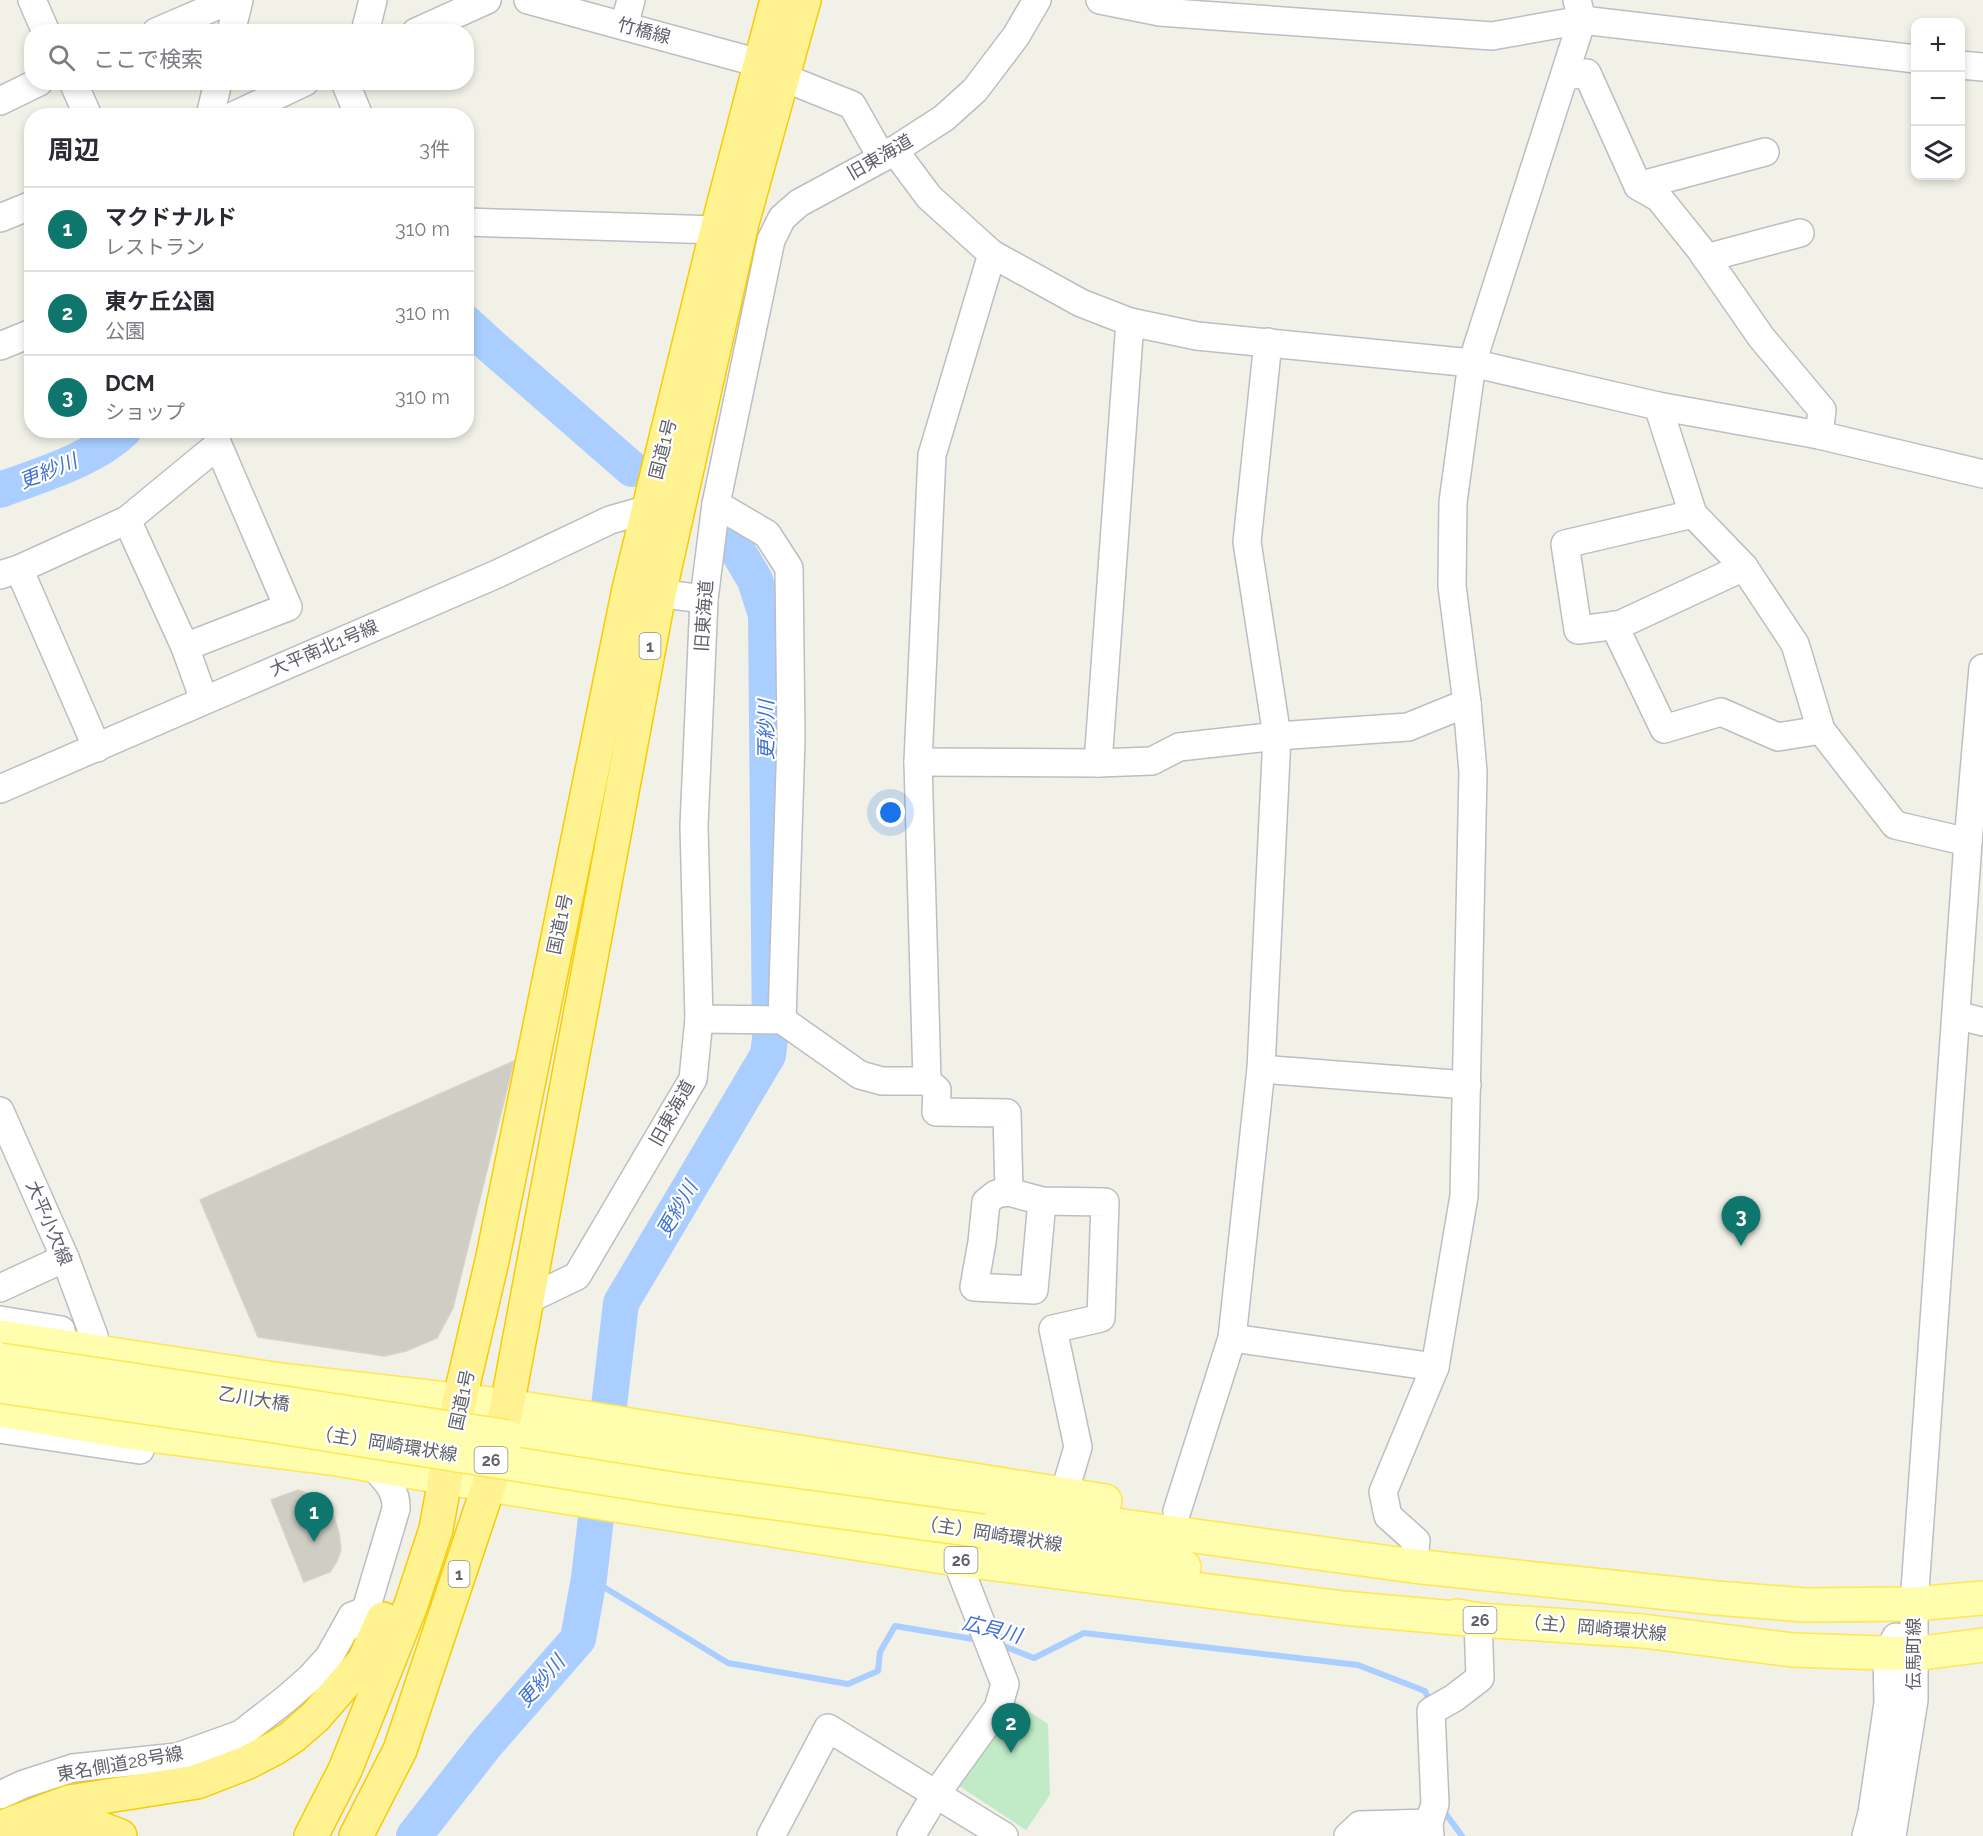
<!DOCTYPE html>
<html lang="ja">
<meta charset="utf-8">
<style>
:root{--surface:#fff;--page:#f7f7f7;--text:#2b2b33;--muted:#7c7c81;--line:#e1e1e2;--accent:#0f766e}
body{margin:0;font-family:Raleway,"Noto Sans JP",sans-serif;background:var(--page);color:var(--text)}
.controls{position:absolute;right:18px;top:18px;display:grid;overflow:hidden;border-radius:12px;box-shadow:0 3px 9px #0003}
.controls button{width:54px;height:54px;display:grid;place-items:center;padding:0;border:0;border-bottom:2px solid var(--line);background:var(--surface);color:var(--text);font:30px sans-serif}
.you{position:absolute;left:891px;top:813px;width:21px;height:21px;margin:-15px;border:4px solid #fff;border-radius:50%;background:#1a73e8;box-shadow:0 0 0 9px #1a73e833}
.badge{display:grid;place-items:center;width:39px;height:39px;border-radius:50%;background:var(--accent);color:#fff;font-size:20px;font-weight:700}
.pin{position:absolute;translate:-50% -50px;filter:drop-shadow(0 2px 3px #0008)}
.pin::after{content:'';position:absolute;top:32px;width:21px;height:18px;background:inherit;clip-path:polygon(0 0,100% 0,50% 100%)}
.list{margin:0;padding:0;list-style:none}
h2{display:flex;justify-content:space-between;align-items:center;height:78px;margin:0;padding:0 24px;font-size:26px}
h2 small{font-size:20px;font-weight:400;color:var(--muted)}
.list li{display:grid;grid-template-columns:39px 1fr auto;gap:18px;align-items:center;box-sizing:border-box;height:84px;padding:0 24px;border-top:2px solid var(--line)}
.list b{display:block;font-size:22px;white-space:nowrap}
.list p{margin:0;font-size:20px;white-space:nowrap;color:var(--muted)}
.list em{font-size:20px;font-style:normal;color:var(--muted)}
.icon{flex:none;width:33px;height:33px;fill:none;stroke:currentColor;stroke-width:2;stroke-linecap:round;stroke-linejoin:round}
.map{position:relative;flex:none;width:1983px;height:1836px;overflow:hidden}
.search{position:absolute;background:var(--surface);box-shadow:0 3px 9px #0003;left:24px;top:24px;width:450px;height:66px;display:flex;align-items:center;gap:15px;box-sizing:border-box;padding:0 21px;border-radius:24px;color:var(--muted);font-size:22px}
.panel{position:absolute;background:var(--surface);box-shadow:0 3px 9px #0003;left:24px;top:108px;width:450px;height:330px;border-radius:24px}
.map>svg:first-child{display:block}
.green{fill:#c1ebc7}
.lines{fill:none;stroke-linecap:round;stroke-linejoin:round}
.stream{stroke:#a9ceff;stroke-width:6}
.river{stroke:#a9ceff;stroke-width:36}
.building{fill:#cfcec5;stroke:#d7d4c4;stroke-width:1.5}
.minor-casing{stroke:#bbbec3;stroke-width:30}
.major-casing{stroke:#ffe652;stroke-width:36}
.highway-casing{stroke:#f8cc00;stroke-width:36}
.minor{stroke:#fff;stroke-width:27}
.major{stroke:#fffdae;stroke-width:33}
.highway{stroke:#fff290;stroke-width:33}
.major-bridge-casing{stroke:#ffe652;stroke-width:36;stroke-linecap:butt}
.major-bridge{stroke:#fffdae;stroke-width:33}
.labels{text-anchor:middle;stroke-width:4.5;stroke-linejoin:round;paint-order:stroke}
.shield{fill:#fff;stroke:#8e9096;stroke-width:1.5}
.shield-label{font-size:16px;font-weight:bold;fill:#5e6169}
.street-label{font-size:18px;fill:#5e6169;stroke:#fff}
.water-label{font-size:20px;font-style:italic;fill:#3e71d1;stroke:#fff}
</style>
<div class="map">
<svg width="1983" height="1836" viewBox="0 0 1983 1836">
<rect width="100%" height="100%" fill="#f2f1e7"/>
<polygon class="green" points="1015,1702 1048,1724 1050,1795 1026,1830 953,1782 1005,1706"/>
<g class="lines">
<g class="stream">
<polyline points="589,1578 728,1663 848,1684 878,1671 880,1652 895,1626 979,1640"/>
<polyline points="998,1644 1034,1658 1084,1633 1358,1665 1425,1691 1430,1702"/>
<polyline points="1443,1810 1462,1836"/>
</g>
<g class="river">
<polyline points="466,323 492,347 632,469"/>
<path d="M0 490C40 475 93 460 124 430"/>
<polyline points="414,1836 486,1744 578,1639 589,1578 621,1303 768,1055 770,1039 766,615 755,580 730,538"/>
</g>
</g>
<g class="building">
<polygon points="514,1061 453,1308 437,1338 406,1351 384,1356 258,1337 200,1200"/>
<polygon points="298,1490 312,1495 324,1503 334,1517 339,1533 341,1550 336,1563 330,1572 304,1582 271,1500"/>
</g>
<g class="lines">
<g class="minor-casing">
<g id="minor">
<polyline points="32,0 46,32"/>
<polyline points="528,0 759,63 782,77 852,105 882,158"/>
<polyline points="1100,0 1160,12 1492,36 1582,20 1916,59"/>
<polyline points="624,26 631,0"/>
<polyline points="156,32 230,0"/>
<polyline points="231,32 239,0"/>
<polyline points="365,32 373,0"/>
<polyline points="416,32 487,0"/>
<polyline points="1960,65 1983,67"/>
<polyline points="1565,76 1587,73 1638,186 1659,198 1700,249 1761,337 1822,410 1819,435"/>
<polyline points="73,82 88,116"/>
<polyline points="345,82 359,116"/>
<polyline points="0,101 39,82"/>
<polyline points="210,116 218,82"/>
<polyline points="233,116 305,82"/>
<polyline points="894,150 929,197 992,254 1081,303 1130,322 1197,336 1472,363 1658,406 1819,435 1983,474"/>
<polyline points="1638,186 1765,152"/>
<polyline points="0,218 32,205"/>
<polyline points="466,222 717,230"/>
<polyline points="1706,258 1800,233"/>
<polyline points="0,346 32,333"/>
<polyline points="1658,406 1693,514 1744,567 1795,644 1821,730 1895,825 1968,842"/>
<polyline points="716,504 767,534 789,568 791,739 782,1020"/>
<polyline points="1693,514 1565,544 1578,630 1619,625 1744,567"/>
<polyline points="127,520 185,647 204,700"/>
<polyline points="19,569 97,748"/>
<polyline points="0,575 19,569 127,520 218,445 288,607 185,647"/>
<polyline points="639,591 704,599"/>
<polyline points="1614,625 1664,729 1721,712 1778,737 1821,730"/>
<polyline points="918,762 1098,763 1152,761 1179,747 1277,736 1408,727 1467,703"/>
<polyline points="1098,763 1130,322"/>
<polyline points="0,789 497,574 610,520 649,509"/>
<polyline points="1957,1015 1983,1022"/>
<polyline points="699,1019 782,1020 860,1075 882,1081 927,1081 918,762 932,455 992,254"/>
<polyline points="1261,1069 1467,1085"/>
<polyline points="927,1081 937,1090 936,1112 1007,1113 1009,1192"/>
<polyline points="0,1111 65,1258 94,1336"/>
<polyline points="1042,1201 1034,1290 974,1287 982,1242 986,1202 996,1194 1009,1192 1042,1201 1105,1202 1101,1318 1053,1329 1078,1447 1064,1494"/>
<polyline points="0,1288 65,1258"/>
<polyline points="527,1300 577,1276 693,1079 699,1019 694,826 704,599 716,504 771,240 782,218 799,203 882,158 944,118 975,90 1016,36 1037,0"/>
<polyline points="0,1320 61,1330"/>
<polyline points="1232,1338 1435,1367"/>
<polyline points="0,1429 140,1450"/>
<polyline points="1177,1511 1232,1338 1261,1069 1277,736 1247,542 1268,342"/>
<polyline points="1413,1566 1416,1541 1388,1516 1383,1492 1435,1367 1464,1196 1473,772 1467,703 1452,586 1453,502 1472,363 1582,20 1577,0"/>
<path d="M361 1626 396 1509C397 1489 384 1478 371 1464"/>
<polyline points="0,1795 24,1784 73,1768 177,1757 241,1734 286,1699 310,1678 329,1657 352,1616 366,1611"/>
<polyline points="771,1836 828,1728 1004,1836"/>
<polyline points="911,1836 936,1794 998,1708 1005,1684 956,1559"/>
<polyline points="1348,1836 1360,1825 1429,1823"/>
<polyline points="1430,1836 1429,1823 1435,1804 1431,1711 1454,1698 1480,1678 1478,1620"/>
<polyline points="1866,1836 1872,1813 1888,1703 1887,1654 1896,1637"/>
<polyline points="1892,1836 1914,1700 1914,1604 1968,842 1983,668"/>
</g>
</g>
<g class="major-casing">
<g id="major">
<polyline points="0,1337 280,1380 507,1406 586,1418 1105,1501"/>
<polyline points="0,1410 134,1433 337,1459 489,1485 956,1559 1343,1608 1478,1620"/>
<polyline points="508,1437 984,1507 1413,1566 1716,1598 1805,1605 1914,1604 1983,1598"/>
<polyline points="983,1531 1184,1567"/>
<polyline points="1457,1616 1478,1620 1643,1631 1793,1650 1914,1654 1983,1645"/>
</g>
</g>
<g class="highway-casing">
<g id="highway">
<polyline points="0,1828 69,1802 197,1782 246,1763 275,1748 292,1737 315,1717 364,1661 383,1619"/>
<polyline points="26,1836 44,1829 89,1824 120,1836"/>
<polyline points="311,1836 345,1770 411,1605 436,1529 459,1402 492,1261 629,589 717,230 777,0"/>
<polyline points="356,1836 400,1750 489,1485 507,1406 659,594 742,223 804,0"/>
</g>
</g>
<use href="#minor" class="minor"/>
<use href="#major" class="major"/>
<use href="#highway" class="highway"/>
<g class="major-bridge-casing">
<g id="major-bridge">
<polyline points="0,1360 508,1437"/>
<polyline points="0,1386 274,1426 679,1490 983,1531"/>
</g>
</g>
<use href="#major-bridge" class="major-bridge"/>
</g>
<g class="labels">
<g class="shield">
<rect x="639.5" y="633" width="21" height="26" rx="4.5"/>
<rect x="474.5" y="1447" width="33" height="26" rx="4.5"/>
<rect x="944.5" y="1547" width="33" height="26" rx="4.5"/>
<rect x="448.5" y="1561" width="21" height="26" rx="4.5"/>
<rect x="1463.5" y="1607" width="33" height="26" rx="4.5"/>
</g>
<g class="shield-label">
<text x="650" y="652">1</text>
<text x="491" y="1466">26</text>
<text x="961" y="1566">26</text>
<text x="459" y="1580">1</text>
<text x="1480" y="1626">26</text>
</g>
<g class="street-label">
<text transform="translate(644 31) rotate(15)" y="6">竹橋線</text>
<text transform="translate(880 157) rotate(-30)" y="6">旧東海道</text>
<text transform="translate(663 449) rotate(-76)" y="6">国道1号</text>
<text transform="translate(704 616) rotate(-86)" y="6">旧東海道</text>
<text transform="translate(324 648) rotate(-23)" y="6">大平南北1号線</text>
<text transform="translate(560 924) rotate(-78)" y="6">国道1号</text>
<text transform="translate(672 1113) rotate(-61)" y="6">旧東海道</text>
<text transform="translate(49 1223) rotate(67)" y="6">大平小欠線</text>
<text transform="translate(254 1399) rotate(9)" y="6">乙川大橋</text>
<text transform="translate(462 1400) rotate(-78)" y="6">国道1号</text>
<text transform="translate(386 1444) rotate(9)" y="6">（主）岡崎環状線</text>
<text transform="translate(991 1534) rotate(9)" y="6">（主）岡崎環状線</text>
<text transform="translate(1595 1628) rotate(5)" y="6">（主）岡崎環状線</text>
<text transform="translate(1914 1654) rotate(-90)" y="6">伝馬町線</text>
<text transform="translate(120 1764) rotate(-10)" y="6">東名側道28号線</text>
</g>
<g class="water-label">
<text transform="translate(48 471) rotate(-22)" y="7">更紗川</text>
<text transform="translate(766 730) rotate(-90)" y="7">更紗川</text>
<text transform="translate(677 1209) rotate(-60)" y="7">更紗川</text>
<text transform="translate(992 1629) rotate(14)" y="7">広貝川</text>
<text transform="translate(541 1681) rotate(-49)" y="7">更紗川</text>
</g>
</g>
</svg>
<div class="controls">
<button>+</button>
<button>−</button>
<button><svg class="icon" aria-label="layers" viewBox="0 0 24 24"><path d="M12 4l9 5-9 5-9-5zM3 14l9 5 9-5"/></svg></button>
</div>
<div class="you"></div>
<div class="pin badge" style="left:314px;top:1542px">1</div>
<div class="pin badge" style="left:1011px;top:1753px">2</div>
<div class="pin badge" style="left:1741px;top:1246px">3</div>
<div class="search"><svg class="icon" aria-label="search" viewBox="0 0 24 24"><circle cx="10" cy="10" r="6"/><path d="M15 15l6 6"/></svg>ここで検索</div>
<section class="panel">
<h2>周辺<small>3件</small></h2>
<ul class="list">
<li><span class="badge">1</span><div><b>マクドナルド</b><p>レストラン</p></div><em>310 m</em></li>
<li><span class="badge">2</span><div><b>東ケ丘公園</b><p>公園</p></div><em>310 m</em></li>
<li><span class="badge">3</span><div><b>DCM</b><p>ショップ</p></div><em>310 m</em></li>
</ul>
</section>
</div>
